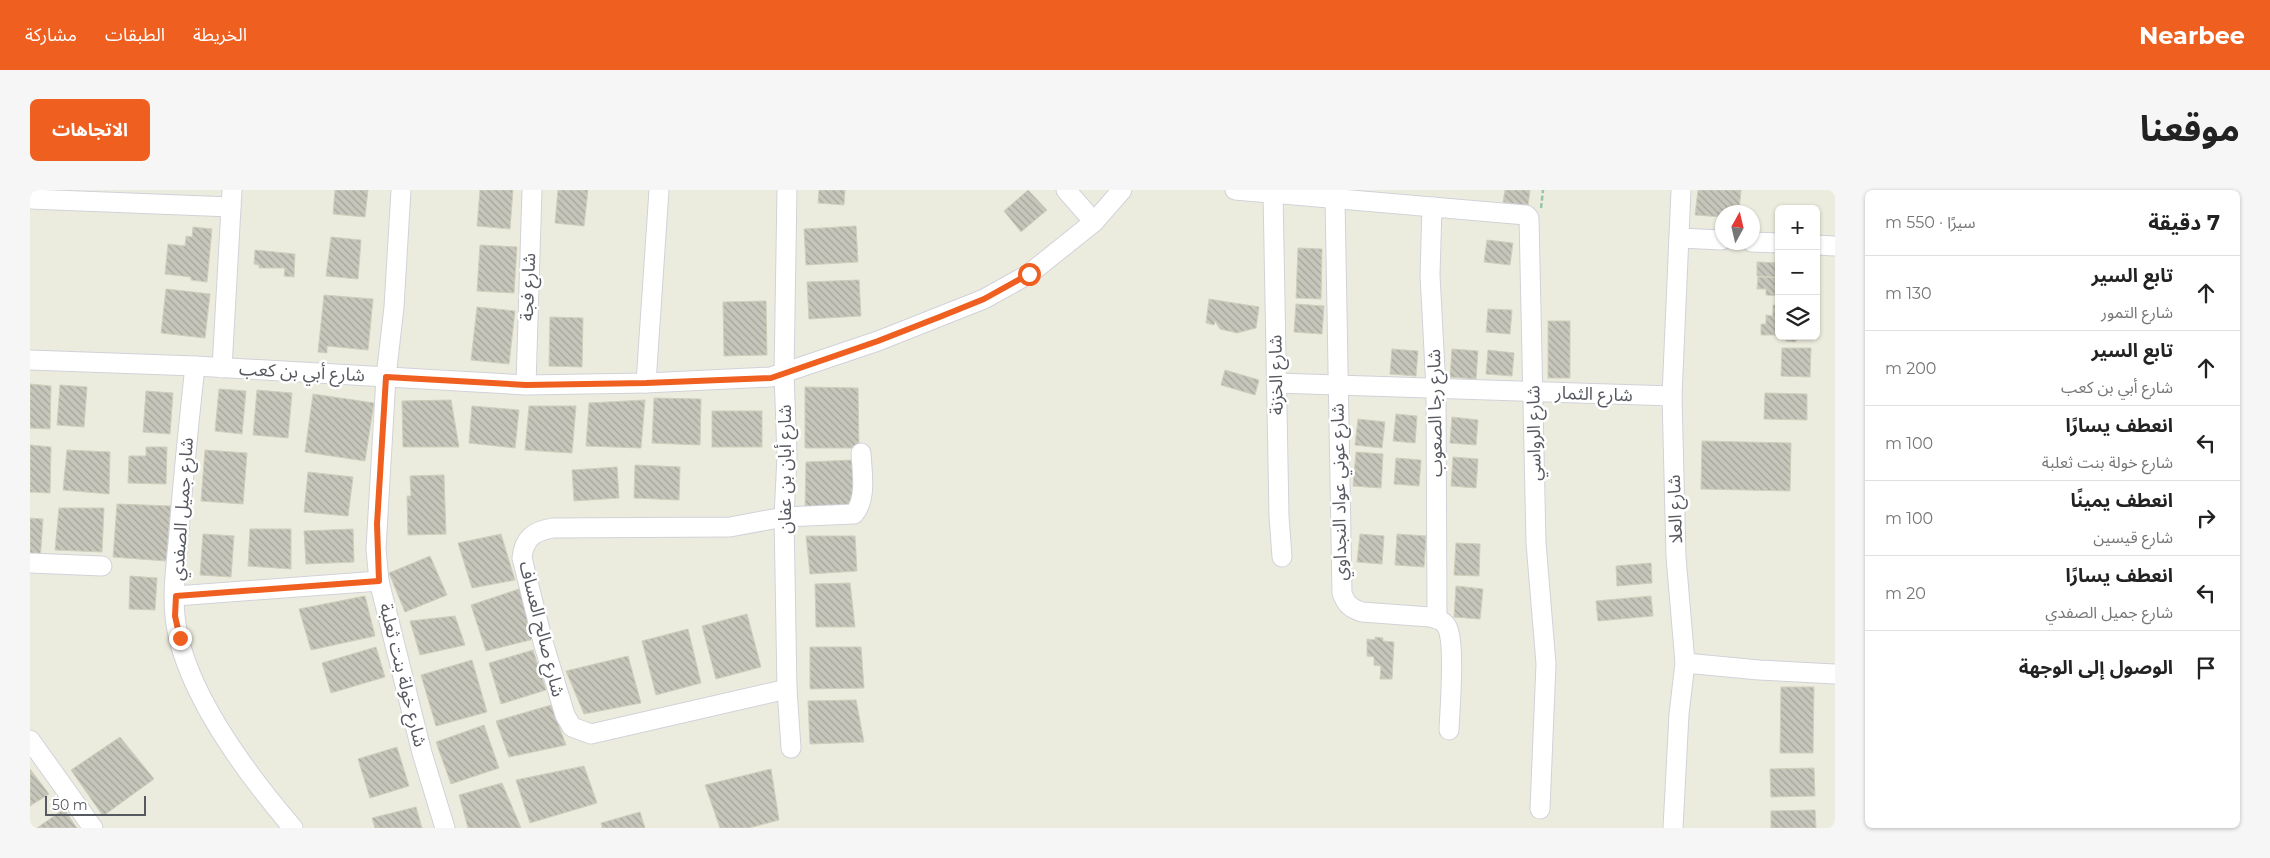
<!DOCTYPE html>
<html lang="ar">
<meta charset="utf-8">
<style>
:root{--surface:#fff;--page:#f6f6f6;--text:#222;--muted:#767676;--line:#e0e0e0;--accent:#ef5f20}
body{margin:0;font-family:Montserrat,"Noto Sans Arabic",sans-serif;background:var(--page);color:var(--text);direction:rtl}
.controls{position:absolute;right:15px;top:15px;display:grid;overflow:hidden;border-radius:8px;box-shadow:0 1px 4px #0004}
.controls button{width:45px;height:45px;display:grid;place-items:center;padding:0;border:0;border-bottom:1px solid var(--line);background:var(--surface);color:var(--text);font:25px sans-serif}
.compass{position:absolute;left:1685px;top:15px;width:45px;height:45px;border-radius:50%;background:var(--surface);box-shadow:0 1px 4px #0004;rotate:8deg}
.scale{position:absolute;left:15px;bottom:12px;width:101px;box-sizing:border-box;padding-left:5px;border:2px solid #575960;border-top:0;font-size:14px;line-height:18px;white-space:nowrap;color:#575960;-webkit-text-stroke:4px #fff;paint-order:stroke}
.stop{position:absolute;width:15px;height:15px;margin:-11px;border:4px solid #ef5f20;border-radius:50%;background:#fff}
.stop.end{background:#ef5f20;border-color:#fff;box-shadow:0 1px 5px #0008}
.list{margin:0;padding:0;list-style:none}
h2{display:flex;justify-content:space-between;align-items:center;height:65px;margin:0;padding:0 20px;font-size:21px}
h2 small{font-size:16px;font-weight:400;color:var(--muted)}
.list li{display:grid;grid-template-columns:32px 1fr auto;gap:15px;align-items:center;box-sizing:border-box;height:75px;padding:0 20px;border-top:1px solid var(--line)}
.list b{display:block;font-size:19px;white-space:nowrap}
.list p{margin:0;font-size:16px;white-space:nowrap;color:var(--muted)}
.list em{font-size:16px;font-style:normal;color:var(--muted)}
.icon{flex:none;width:28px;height:28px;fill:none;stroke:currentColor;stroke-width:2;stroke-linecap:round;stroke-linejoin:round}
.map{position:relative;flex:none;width:1805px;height:638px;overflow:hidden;direction:ltr;border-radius:8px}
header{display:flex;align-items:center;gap:30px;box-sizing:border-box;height:70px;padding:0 25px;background:var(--accent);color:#fff}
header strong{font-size:24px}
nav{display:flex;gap:28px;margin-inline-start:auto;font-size:18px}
.intro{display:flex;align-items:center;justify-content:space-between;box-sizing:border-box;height:120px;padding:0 30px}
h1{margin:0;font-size:35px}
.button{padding:12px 22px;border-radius:8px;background:var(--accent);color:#fff;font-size:18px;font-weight:700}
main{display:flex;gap:30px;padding:0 30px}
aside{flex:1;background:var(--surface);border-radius:8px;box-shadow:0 1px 4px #0004}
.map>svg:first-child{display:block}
.building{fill:url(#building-back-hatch);stroke:#d0cfbc}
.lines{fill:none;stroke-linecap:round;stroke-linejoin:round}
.minor-casing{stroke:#d1d2d9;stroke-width:21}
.path{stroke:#91c5ac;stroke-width:2.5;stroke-dasharray:5 2.5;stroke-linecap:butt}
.minor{stroke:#fff;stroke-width:19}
.route{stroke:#ef5f20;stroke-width:6}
.labels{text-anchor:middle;stroke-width:5;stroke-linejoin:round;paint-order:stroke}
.street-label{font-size:18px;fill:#575960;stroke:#fff}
</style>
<header>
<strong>Nearbee</strong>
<nav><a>الخريطة</a><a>الطبقات</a><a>مشاركة</a></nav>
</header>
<div class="intro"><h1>موقعنا</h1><a class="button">الاتجاهات</a></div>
<main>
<aside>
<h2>7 دقيقة<small>سيرًا · 550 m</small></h2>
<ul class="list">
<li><svg class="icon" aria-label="ahead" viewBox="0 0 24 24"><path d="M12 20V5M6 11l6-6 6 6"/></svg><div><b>تابع السير</b><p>شارع التمور</p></div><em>130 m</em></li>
<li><svg class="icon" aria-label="ahead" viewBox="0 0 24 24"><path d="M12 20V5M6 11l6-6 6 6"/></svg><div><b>تابع السير</b><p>شارع أبي بن كعب</p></div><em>200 m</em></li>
<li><svg class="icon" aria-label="left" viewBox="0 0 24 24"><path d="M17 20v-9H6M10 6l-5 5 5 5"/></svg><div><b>انعطف يسارًا</b><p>شارع خولة بنت ثعلبة</p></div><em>100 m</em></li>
<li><svg class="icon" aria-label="right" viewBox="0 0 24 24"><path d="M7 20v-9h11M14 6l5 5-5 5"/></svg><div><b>انعطف يمينًا</b><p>شارع قيسين</p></div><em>100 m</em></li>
<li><svg class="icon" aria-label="left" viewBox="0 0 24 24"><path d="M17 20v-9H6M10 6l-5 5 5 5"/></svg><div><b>انعطف يسارًا</b><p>شارع جميل الصفدي</p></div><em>20 m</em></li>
<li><svg class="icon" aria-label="arrive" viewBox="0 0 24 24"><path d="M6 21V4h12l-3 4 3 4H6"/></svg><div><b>الوصول إلى الوجهة</b></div></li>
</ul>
</aside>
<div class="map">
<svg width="1805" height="638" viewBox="0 0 1805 638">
<defs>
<pattern id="building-back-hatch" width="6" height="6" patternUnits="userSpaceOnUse" patternTransform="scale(1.25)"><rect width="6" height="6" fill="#c6c6bb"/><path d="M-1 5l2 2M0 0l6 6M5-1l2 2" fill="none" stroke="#a4a49b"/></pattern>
</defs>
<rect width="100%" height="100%" fill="#ececde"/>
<g class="building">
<polygon points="305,0 338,0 335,27 303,24"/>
<polygon points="450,0 483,0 480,39 447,36"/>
<polygon points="528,0 558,0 554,36 525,33"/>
<polygon points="789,0 815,0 814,15 788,13"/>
<polygon points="998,0 1017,20 991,42 974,21"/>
<polygon points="1475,0 1500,0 1498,16 1473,12"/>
<polygon points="1668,0 1711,0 1709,22 1692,22 1692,27 1665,25"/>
<polygon points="826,36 828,72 776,75 774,39"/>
<polygon points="163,37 182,39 177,92 161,90 161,87 135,84 138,54 155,56 156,46 162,47"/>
<polygon points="301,47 331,50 328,89 296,86"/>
<polygon points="1457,50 1483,53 1480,75 1454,72"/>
<polygon points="450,55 487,57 484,103 447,101"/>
<polygon points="1268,58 1292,59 1291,109 1266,108"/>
<polygon points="225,60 265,64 264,87 254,86 255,78 229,78 229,75 224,74"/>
<polygon points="1727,72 1749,73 1749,87 1727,86"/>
<polygon points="1728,87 1749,88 1749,106 1736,105 1736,99 1727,99"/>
<polygon points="829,90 831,126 779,129 777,92"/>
<polygon points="136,99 180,104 175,148 131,143"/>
<polygon points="294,105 343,109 338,160 297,156 297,163 288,162"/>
<polygon points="1179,109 1229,117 1226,138 1207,143 1190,139 1185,131 1184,135 1176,133"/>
<polygon points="736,111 737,165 694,166 693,112"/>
<polygon points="1266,114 1294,116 1292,144 1264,142"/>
<polygon points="1743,115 1749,115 1749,145 1731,145 1731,134 1736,134 1736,125 1743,126"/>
<polygon points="447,117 485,121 479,174 441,170"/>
<polygon points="1458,119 1482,120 1480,144 1456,142"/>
<polygon points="520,127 553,128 552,177 519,176"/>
<rect x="1518" y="131" width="22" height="57"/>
<polygon points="1756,146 1771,146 1765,152 1756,151"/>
<polygon points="1752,158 1781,158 1780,187 1751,186"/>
<polygon points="1362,159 1388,161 1386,186 1360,184"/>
<polygon points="1422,159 1448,161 1446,189 1420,187"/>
<polygon points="1458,160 1484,163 1482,186 1456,184"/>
<polygon points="1195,180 1229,190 1225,205 1191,195"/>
<polygon points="0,194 21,196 20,239 0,238"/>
<polygon points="30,195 57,197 54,237 27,235"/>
<polygon points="775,197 828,198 829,258 775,258"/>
<polygon points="189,199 216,201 212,244 185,241"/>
<polygon points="227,200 262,203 258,248 223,245"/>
<polygon points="116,201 143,203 140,244 113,242"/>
<polygon points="1735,203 1777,204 1777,230 1734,229"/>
<polygon points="283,204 344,213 335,271 275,262"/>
<polygon points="624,208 671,209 670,255 622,253"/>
<polygon points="421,210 429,257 373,257 372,211"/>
<polygon points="615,210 611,258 556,256 559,213"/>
<polygon points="442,216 489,220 485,258 439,253"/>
<polygon points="499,216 546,216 542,263 495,260"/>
<rect x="682" y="221" width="50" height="36"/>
<polygon points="1366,224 1387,226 1385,253 1363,251"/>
<polygon points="1422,227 1448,230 1446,255 1420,253"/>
<polygon points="1328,229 1355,232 1352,258 1325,255"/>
<polygon points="1672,251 1761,253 1760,301 1671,299"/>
<polygon points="0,255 21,257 20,303 0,302"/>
<polygon points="116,257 137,257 136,294 98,293 99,266 116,266"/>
<polygon points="37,260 80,262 79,304 33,300"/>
<polygon points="175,260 217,263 213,314 171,311"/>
<polygon points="1326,262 1353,264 1351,298 1323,296"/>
<polygon points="1423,267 1448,269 1446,298 1421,296"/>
<polygon points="1366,268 1391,270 1389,296 1364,294"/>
<polygon points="824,270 823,320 775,319 776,272"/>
<polygon points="605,275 650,277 649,310 604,308"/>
<polygon points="587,277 589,308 544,311 542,280"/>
<polygon points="278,282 323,287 318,326 274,322"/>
<polygon points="414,285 416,344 378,345 377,306 381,306 380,286"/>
<polygon points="87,314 141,316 136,371 83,367"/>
<polygon points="29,318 74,318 72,362 25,360"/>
<polygon points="0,328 13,329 10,372 0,371"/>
<polygon points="220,339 261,339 261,379 218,376"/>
<polygon points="323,339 324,372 276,374 274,341"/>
<polygon points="173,344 204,346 201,387 170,385"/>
<polygon points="471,344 485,390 442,398 428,353"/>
<polygon points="1330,344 1354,346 1352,374 1327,372"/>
<polygon points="1367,344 1396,346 1394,377 1365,375"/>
<polygon points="776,346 825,346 827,381 780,384"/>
<polygon points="1426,353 1450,354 1449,386 1424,385"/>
<polygon points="400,366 417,405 375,422 359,383"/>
<polygon points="1621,373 1622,393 1587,396 1586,376"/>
<polygon points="100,386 127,388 125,420 99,419"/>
<polygon points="820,393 825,437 786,437 785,394"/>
<polygon points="1426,396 1453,399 1450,429 1424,427"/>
<polygon points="492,398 504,449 456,461 441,415"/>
<polygon points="335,406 345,446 281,460 269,419"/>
<polygon points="1621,406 1623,426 1568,431 1566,411"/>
<polygon points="717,424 731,477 686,489 672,436"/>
<polygon points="425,426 435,455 390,465 380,431"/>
<polygon points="658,439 671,493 626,505 612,451"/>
<polygon points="1345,447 1353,448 1353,451 1364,452 1362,489 1350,489 1351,476 1344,475 1344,467 1337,466 1337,449 1345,450"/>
<polygon points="346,457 355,487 301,503 292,473"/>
<polygon points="780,457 831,457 834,498 780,499"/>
<polygon points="503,460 516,500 471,514 459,473"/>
<polygon points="598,466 611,513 554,524 536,481"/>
<polygon points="442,470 457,522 406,536 391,485"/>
<polygon points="1751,497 1784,497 1783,563 1750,563"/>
<polygon points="826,510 834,552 780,554 778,511"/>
<polygon points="521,515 536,555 479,567 466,531"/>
<polygon points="454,535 469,578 421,594 406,552"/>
<polygon points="90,547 124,589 73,626 41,580"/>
<polygon points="367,557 379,596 340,608 328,569"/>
<polygon points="554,576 567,613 500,633 486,590"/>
<polygon points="1784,578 1785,606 1741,607 1740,579"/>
<polygon points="0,579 19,604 0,616"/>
<polygon points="741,579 749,630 719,638 690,638 675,595"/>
<polygon points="472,593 491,638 438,638 429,605"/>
<polygon points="386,617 392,638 345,638 342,628"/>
<polygon points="34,619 47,638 7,638"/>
<polygon points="1785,620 1786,638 1741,638 1741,621"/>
<polygon points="610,622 615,638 572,638 571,633"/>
</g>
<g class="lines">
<g class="minor-casing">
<g id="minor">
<polyline points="371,0 364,117 356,187 346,359 349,391 392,563 415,638"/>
<polyline points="757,0 754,184 757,266 754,327 757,499 761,558"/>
<polyline points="1036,0 1064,32"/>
<polyline points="1205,0 1496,25 1499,28 1506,353 1516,474 1510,619"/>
<polyline points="1243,3 1249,326 1252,367"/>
<polyline points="0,9 201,17"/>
<path d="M1305 9 1312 403C1316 414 1320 418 1332 422L1400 427C1408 429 1415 431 1418 439 1425 458 1420 517 1419 540"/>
<polyline points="1402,17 1400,85 1406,199 1407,429"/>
<polyline points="1649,48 1692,50"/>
<polyline points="1722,52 1749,53"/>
<polyline points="1786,55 1805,56"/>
<polyline points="0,170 165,176 496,195 616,193 741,187 848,151 954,109 999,84 1064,32 1092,0"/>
<path d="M165 176C159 232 153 287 149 342 147 368 142 400 145 426 152 498 217 584 263 638"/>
<polyline points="192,178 202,0"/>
<polyline points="616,193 629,0"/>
<polyline points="1246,193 1642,206"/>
<polyline points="496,195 502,0"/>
<polyline points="0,373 72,376"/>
<polyline points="146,406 349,391"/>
<polyline points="1655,473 1729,480 1805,484"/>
<path d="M757 499 561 544 542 537 535 525 513 452 492 368C494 348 504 341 523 338L700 337 754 327 824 324C837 309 832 282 831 263"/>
<polyline points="0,550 63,638"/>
<polyline points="1643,638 1649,524 1655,473 1646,367 1642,206 1651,0"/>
</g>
</g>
<polyline class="path" points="1511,18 1513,0"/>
<use href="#minor" class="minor"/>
</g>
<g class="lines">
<polyline class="route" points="150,448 145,426 146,406 349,391 347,334 356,187 496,195 616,193 741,188 848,151 912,126 954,109 999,84"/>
</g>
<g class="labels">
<g class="street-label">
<text transform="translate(498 97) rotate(-88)" y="6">شارع فجة</text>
<text transform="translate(272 182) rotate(3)" y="6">شارع أبي بن كعب</text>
<text transform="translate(1246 185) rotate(-91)" y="6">شارع الخزنة</text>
<text transform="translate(1564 204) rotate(2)" y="6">شارع الثمار</text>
<text transform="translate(1405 223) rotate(-91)" y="6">شارع رجا الصعوب</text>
<text transform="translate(1504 243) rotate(-91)" y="6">شارع الرواسي</text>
<text transform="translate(755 279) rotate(-90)" y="6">شارع أبان بن عفان</text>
<text transform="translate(1309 302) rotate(-91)" y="6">شارع عوني عواد النجداوي</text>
<text transform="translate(152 319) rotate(-86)" y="6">شارع جميل الصفدي</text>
<text transform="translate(1645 319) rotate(-92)" y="6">شارع العلا</text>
<text transform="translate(512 439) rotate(76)" y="6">شارع صالح العساف</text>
<text transform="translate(373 485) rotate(76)" y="6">شارع خولة بنت ثعلبة</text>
</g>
</g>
</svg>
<div class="controls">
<button>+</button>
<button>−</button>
<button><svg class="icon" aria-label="layers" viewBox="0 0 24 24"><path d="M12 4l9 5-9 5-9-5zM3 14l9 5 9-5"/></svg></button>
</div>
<svg class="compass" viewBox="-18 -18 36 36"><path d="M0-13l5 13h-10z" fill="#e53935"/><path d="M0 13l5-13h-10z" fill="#767676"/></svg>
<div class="scale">50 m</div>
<div class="stop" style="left:999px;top:84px"></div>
<div class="stop end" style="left:150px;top:448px"></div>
</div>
</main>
